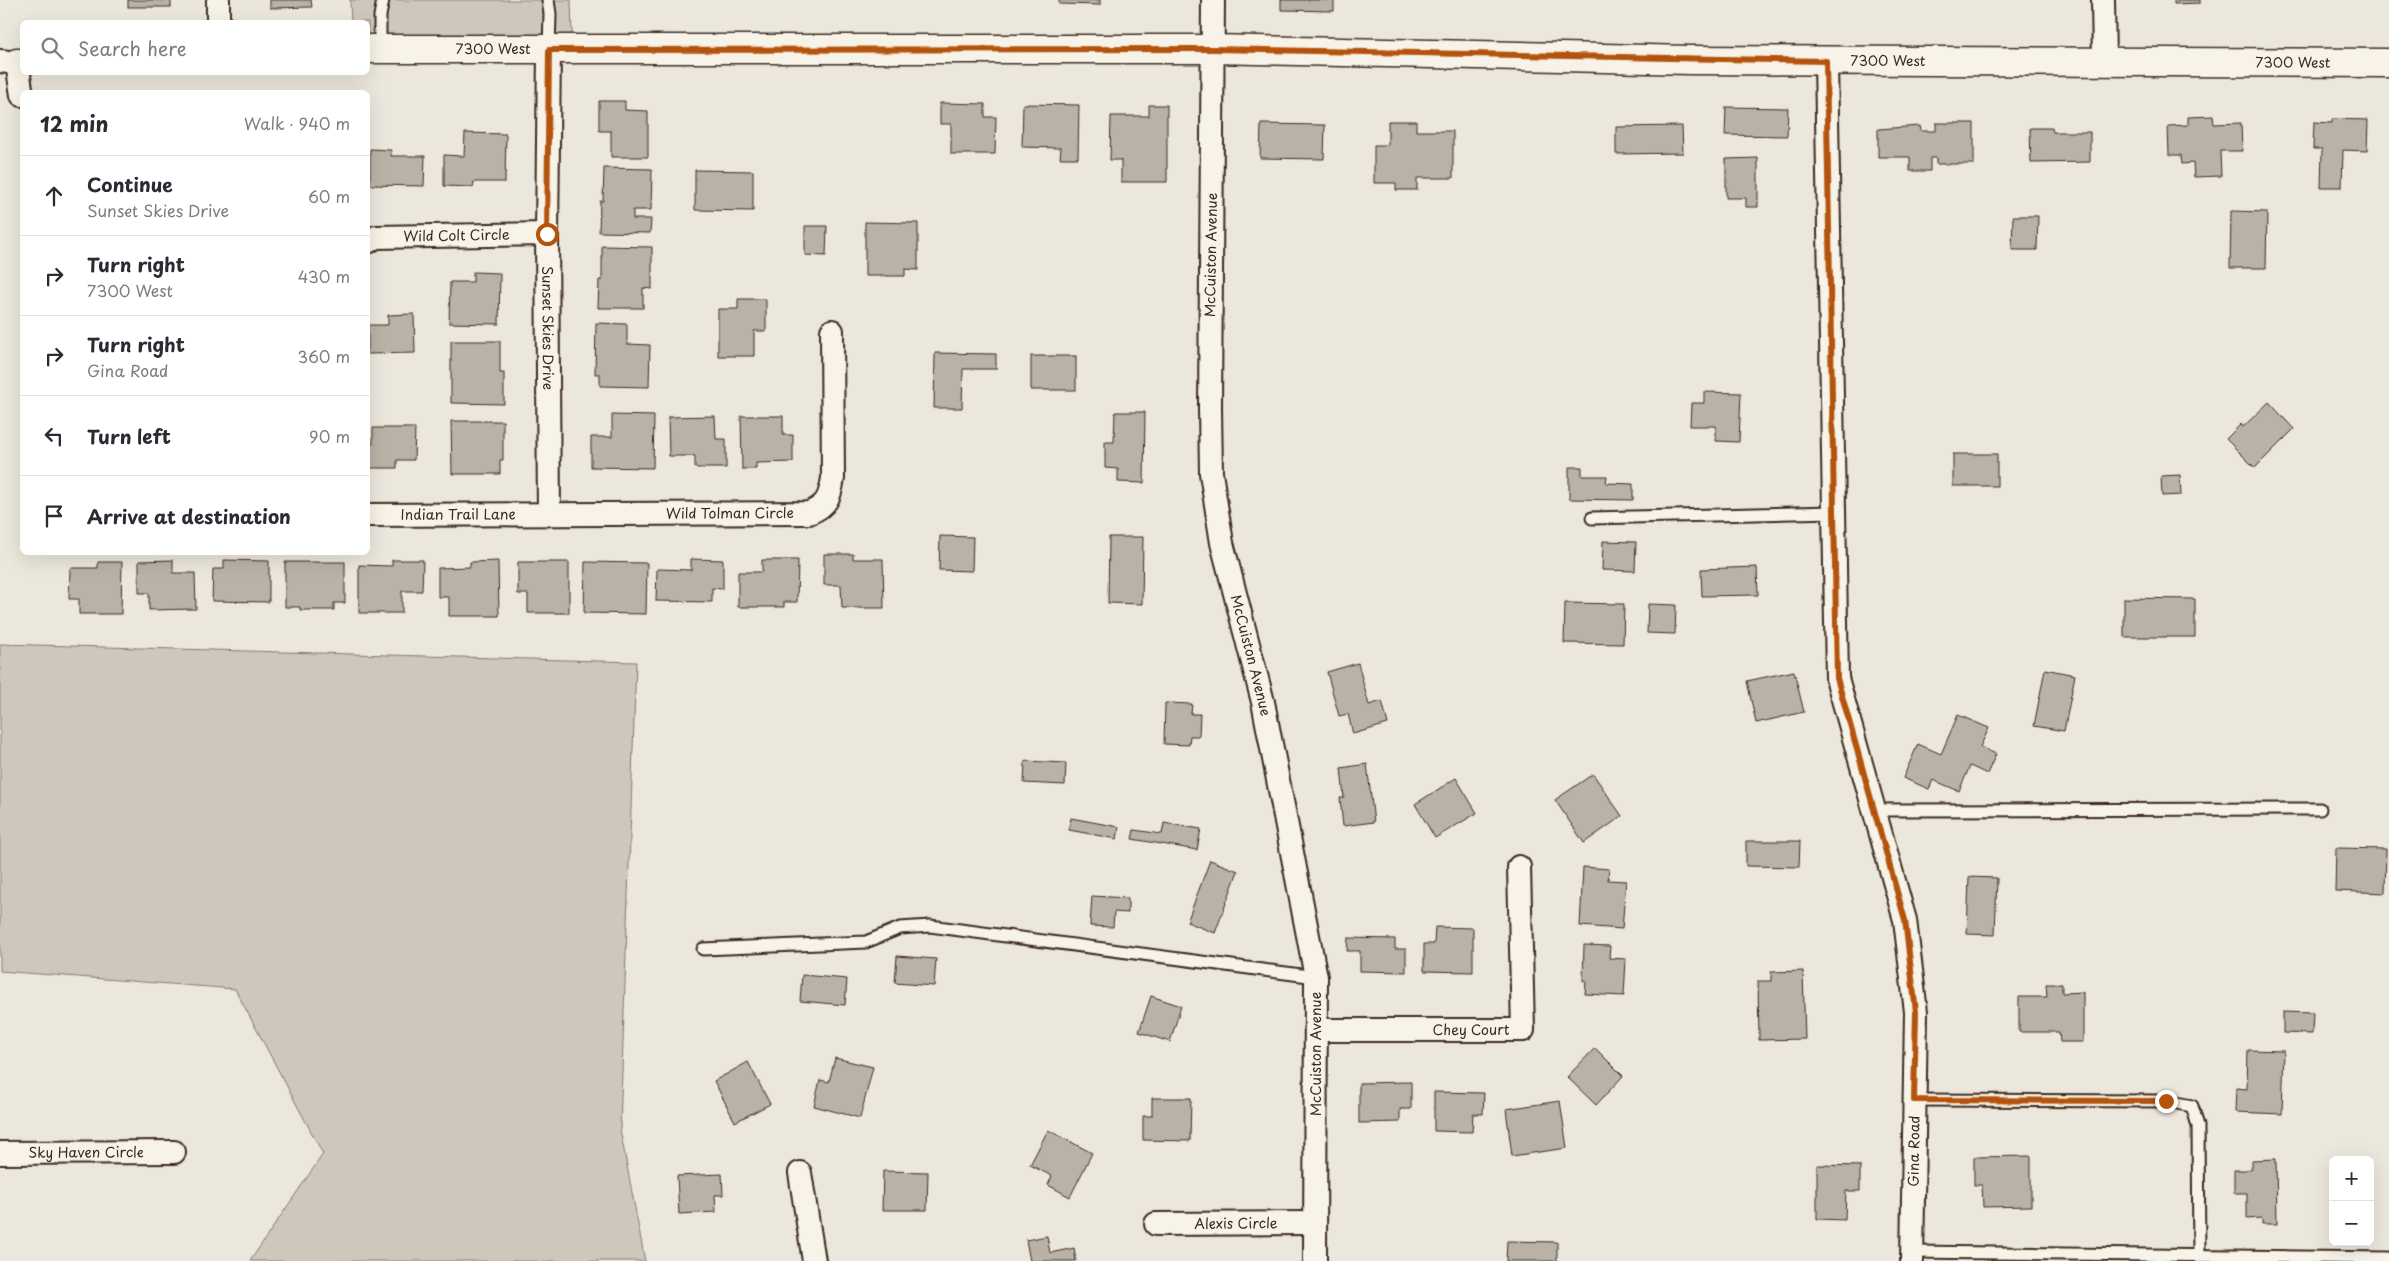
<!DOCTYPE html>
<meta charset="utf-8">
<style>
:root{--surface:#fff;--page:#f2f2f3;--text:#2b2b33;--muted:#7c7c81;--line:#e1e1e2}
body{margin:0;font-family:"Playpen Sans",sans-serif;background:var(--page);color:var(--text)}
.controls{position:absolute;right:15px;bottom:15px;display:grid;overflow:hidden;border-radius:8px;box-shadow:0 5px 20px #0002}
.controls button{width:45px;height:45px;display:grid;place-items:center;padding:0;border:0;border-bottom:1px solid var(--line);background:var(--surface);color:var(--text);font:25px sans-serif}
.stop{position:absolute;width:15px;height:15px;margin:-11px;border:4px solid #b45309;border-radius:50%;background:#fff}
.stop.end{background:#b45309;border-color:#fff;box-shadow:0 1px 5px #0008}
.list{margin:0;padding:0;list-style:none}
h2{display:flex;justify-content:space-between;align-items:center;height:65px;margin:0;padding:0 20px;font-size:21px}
h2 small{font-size:16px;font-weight:400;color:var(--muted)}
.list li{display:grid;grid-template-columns:32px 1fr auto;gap:15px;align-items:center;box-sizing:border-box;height:80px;padding:0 20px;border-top:1px solid var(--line)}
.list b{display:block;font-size:19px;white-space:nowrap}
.list p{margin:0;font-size:16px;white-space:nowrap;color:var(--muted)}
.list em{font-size:16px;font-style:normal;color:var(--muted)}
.icon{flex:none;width:28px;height:28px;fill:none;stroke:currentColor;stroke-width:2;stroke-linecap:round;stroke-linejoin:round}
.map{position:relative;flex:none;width:2389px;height:1261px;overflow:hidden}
.search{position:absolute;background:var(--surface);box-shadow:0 5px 20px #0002;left:20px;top:20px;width:350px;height:55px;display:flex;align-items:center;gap:12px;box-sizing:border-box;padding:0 18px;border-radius:8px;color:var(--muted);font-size:19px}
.panel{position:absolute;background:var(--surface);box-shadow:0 5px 20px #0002;left:20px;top:90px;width:350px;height:465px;border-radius:8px}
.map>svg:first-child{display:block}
.green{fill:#cec8bc;stroke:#84796d}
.building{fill:#bab2a7;stroke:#3b2a1e}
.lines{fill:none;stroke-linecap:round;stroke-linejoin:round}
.service-casing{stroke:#3b2a1e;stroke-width:15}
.minor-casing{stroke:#3b2a1e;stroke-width:26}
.tertiary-casing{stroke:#3b2a1e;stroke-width:31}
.service{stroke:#f7f3e8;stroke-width:11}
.minor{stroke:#f7f3e8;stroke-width:22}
.tertiary{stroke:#f7f3e8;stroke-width:28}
.route{stroke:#b45309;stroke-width:6}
.labels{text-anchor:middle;stroke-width:4;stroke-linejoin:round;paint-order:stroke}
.street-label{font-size:14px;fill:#3b2a1e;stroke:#f7f3e8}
</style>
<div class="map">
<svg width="2389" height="1261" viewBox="0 0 2389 1261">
<rect width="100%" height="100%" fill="#ece7dc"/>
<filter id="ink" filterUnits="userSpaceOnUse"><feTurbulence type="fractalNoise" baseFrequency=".02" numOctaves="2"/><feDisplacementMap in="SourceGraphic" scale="10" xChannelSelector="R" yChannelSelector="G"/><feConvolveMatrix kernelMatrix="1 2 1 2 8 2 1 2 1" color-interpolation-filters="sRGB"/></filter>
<g filter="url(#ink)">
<g class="green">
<polygon points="350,0 571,0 572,35 368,36 368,22 351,22"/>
<polygon points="0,644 636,662 620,1129 645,1261 250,1261 323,1154 235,989 0,971"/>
</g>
<g class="building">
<rect x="128" y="0" width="43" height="7"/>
<polygon points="270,0 311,0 312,7 270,8"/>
<polygon points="1059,0 1100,0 1100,5 1059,4"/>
<polygon points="1281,0 1334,0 1334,11 1281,10"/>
<polygon points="2174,0 2200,0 2200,3 2174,4"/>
<polygon points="599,101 625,101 625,110 648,111 648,157 611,157 611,131 599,131"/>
<polygon points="940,103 985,104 985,117 996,117 995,154 951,154 951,124 940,124"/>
<polygon points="1023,104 1079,105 1078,158 1060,158 1061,148 1022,147"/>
<polygon points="1149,105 1167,105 1167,182 1121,182 1121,160 1110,160 1111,116 1149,116"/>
<polygon points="1726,107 1788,108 1787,136 1725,135"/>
<polygon points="2213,116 2214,124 2241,123 2242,151 2220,151 2221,176 2194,177 2193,163 2182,164 2181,155 2169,155 2168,126 2188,125 2188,117"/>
<polygon points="2332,119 2368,120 2367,151 2343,150 2342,187 2321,187 2322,149 2313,149 2314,122 2332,123"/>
<polygon points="1388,121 1416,121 1416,131 1453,131 1453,178 1417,178 1417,190 1396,190 1396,183 1374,183 1374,145 1388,145"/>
<polygon points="1936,123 1974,123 1974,164 1936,164 1936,158 1930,158 1930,171 1910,171 1910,157 1878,157 1878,129 1920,126 1921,131 1936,131"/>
<polygon points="1261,124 1325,125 1324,159 1260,158"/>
<polygon points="1682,126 1683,153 1616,154 1616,127"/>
<polygon points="2030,128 2052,128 2053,132 2090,132 2090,162 2031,163"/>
<polygon points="465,133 506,134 505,182 474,182 473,187 444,186 444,155 464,156"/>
<polygon points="370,149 391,150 391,156 425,156 424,186 370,185"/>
<polygon points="1758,158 1758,207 1746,207 1746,198 1726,198 1726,159"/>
<polygon points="604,168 652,169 651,210 633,210 633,219 651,219 650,233 599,232 600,201 603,201"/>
<polygon points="695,170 753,171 753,211 695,210"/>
<polygon points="2231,211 2267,212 2266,268 2230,268"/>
<polygon points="2013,216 2038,216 2037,250 2012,250"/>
<polygon points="865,222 918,223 918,270 905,269 905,276 865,276"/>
<polygon points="805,226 827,226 826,256 805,255"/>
<polygon points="602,246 652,247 652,289 643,288 643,308 598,308 599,280 602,280"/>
<polygon points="473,272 500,273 499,324 449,323 450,282 473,282"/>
<polygon points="738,299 766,299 766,331 754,331 754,356 718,356 718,309 738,309"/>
<polygon points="414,314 415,353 368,354 368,325 388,325 388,315"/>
<polygon points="596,323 627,324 627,344 650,345 649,387 600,386 600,374 595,374"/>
<polygon points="451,341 500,341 500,373 504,373 504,404 451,403"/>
<polygon points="935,353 996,354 996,369 963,369 962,408 934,408"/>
<rect x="1031" y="356" width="45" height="34"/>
<polygon points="1704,392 1741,393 1739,442 1716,441 1716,426 1690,426 1691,403 1704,403"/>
<polygon points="2269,402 2294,429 2255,468 2226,439 2241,424 2243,427"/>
<polygon points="1115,412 1145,412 1144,483 1118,482 1118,469 1105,468 1105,442 1114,442"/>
<polygon points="612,415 654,416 653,468 591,467 591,437 612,437"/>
<polygon points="715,416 716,439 726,439 726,468 695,468 695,456 669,456 668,417"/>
<polygon points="741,416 783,416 783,435 793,435 793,462 756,463 756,469 742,469"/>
<polygon points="451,421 503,421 503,460 500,460 500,474 452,474"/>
<polygon points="373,428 415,428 414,460 397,460 397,468 368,468 368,444 373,444"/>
<rect x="1953" y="454" width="44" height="32"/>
<polygon points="1569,467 1582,467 1582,476 1607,476 1606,483 1633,484 1633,500 1569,499"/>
<polygon points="2180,475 2181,495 2162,496 2161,476"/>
<polygon points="940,536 973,537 972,571 939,570"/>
<polygon points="1109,537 1143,537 1142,604 1108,603"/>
<polygon points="1603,541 1636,542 1635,571 1602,570"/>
<polygon points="824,554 853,554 853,559 883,559 884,608 842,608 841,585 824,585"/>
<polygon points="691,559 723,560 723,589 712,588 712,602 656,601 657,569 691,570"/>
<polygon points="173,560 173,573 195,573 196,609 149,610 149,593 139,593 139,561"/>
<polygon points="224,560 269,561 269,602 212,601 213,569 224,569"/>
<polygon points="392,560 423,560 422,591 402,591 402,613 359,613 359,565 392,566"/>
<polygon points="762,560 798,560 797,602 784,602 784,607 738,607 738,572 762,572"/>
<polygon points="498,561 499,616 449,616 449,597 438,597 438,568 470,567 470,562"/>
<polygon points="98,562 122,562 121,614 79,614 79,599 69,599 70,568 98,568"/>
<polygon points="285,562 345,562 345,603 334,603 334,610 300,610 300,607 285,607"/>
<polygon points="518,562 569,562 569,613 528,613 528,594 518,594"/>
<polygon points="585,562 647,563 646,614 584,613"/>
<polygon points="1757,567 1758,595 1702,596 1701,569"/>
<polygon points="2124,598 2195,599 2195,637 2124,637"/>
<polygon points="1565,603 1624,604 1623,644 1564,643"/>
<polygon points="1648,604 1676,605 1675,634 1647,633"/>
<polygon points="1358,663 1369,705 1382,701 1388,724 1353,734 1348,714 1339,716 1327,672"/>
<polygon points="2045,669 2075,675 2064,731 2034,726"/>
<polygon points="1794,671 1804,712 1756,723 1747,681"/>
<polygon points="1165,703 1192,704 1191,714 1200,714 1199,736 1190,736 1189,745 1164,744"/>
<polygon points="1958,715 1989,728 1980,747 1996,754 1987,774 1970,766 1959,791 1933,780 1929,789 1903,778 1918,744 1941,754"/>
<polygon points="1025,761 1066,763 1065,785 1024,783"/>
<polygon points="1367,764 1374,822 1343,826 1340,798 1344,798 1341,768"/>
<polygon points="1593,774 1622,816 1584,843 1555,800"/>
<polygon points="1456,778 1477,813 1435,838 1415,804"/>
<polygon points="1071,818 1119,827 1117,839 1069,830"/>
<polygon points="1164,823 1201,829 1197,850 1132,839 1134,830 1162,834"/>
<polygon points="1746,841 1800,841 1799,867 1746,866"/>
<polygon points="2336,848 2386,849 2385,893 2335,891"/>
<polygon points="1210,860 1238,871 1215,933 1187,922"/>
<polygon points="1583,867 1609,869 1608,880 1626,881 1622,929 1580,926"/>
<polygon points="1969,877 1997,878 1995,935 1967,934"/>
<polygon points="1092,896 1128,898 1128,913 1114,912 1113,927 1090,926"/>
<polygon points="1435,927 1473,928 1473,972 1424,971 1424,944 1434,944"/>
<polygon points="1348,938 1395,939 1395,949 1406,949 1406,972 1360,971 1360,951 1347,951"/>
<polygon points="1584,945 1610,946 1609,958 1626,959 1624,996 1585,994 1586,981 1583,981"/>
<polygon points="897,956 936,959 934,986 895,983"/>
<polygon points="1803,971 1805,1039 1759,1040 1758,981 1771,981 1771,972"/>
<polygon points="802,975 847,979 845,1005 800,1001"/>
<polygon points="2046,984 2062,984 2062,993 2083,992 2083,1042 2060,1042 2059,1032 2019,1032 2019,997 2047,997"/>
<polygon points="1151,996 1181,1006 1170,1042 1139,1032"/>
<polygon points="2283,1012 2313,1013 2312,1034 2283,1033"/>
<polygon points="1595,1048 1623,1076 1596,1105 1567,1077"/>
<polygon points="2248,1050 2284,1051 2282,1114 2235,1112 2236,1088 2247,1089"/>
<polygon points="835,1058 873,1067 860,1118 814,1106 820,1080 829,1082"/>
<polygon points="748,1062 770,1104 735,1122 714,1081"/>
<polygon points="1411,1082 1411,1109 1400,1109 1400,1122 1359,1123 1359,1083"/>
<polygon points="1434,1092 1484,1093 1483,1114 1473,1114 1472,1132 1434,1131"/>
<polygon points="1152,1098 1191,1098 1190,1141 1143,1140 1143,1116 1152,1116"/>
<polygon points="1560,1101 1567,1148 1512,1156 1506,1109"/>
<polygon points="1048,1130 1092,1153 1070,1197 1048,1185 1052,1176 1030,1165"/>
<polygon points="2031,1156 2031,1206 1983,1207 1982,1185 1974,1185 1974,1157"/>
<polygon points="2276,1159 2277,1224 2262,1224 2262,1218 2247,1219 2247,1193 2234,1193 2234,1170 2251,1170 2251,1160"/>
<polygon points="1817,1165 1860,1166 1860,1191 1846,1191 1845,1220 1817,1219"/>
<polygon points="883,1171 928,1172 927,1210 882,1210"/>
<polygon points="722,1174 723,1195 715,1195 716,1212 679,1214 677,1176"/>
<polygon points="1047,1236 1050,1253 1074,1248 1076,1261 1030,1261 1026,1240"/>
<polygon points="1507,1241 1557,1242 1557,1261 1506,1261"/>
</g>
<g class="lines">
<g class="service-casing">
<g id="service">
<polyline points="548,0 550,14 549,49"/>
<polyline points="380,49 380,16 383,0"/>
<polyline points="1592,518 1834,512"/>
<polyline points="1874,810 2320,809"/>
<polyline points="703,949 866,942 900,928 930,926 1316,977"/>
<polyline points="1914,1100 2166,1101 2192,1106 2198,1126 2199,1257"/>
<polyline points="1912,1252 2389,1258"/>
</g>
</g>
<g class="minor-casing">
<g id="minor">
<path id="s1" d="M1213 0 1210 408 1211 473 1222 543 1263 702 1316 977 1315 1261"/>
<polyline points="2103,0 2104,62"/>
<polyline points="218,22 218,0"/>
<path id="s2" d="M549 50 547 234 549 514"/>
<polyline points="0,61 17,63 22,95"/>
<polyline points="1826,61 1837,678 1905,920 1916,1012 1912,1261"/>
<path id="s3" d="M368 242 376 237 547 234"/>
<path id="s4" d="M368 515 809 513C827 506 830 497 833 478L832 331"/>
<path id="s5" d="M1316 1030H1523L1519 867"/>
<path id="s6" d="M0 1153 174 1152"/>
<polyline points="800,1173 814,1261"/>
<path id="s7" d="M1156 1224 1315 1223"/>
</g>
</g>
<g class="tertiary-casing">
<g id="tertiary">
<path id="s8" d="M368 49H1213L1690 60 2389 63"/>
<polyline points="17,63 22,63"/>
</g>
</g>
<use href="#service" class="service"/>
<use href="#minor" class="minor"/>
<use href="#tertiary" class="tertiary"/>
</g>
</g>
<g class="lines" filter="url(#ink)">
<polyline class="route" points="547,234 549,50 1213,49 1826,61 1837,678 1905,920 1916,1012 1914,1100 2166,1101"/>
</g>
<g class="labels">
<g class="street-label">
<text dy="5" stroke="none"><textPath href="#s8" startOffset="125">7300 West</textPath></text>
<text dy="5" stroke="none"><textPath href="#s8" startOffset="1520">7300 West</textPath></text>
<text dy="5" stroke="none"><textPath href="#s8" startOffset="1925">7300 West</textPath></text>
<text dy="5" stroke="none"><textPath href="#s3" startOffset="90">Wild Colt Circle</textPath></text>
<text transform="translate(1211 255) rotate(-89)" y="5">McCuiston Avenue</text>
<text dy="5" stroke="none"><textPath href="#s2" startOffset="278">Sunset Skies Drive</textPath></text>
<text dy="5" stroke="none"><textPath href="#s4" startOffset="362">Wild Tolman Circle</textPath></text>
<text dy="5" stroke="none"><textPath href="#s4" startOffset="90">Indian Trail Lane</textPath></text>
<text dy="5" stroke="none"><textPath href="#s1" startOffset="660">McCuiston Avenue</textPath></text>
<text dy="5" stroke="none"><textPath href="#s5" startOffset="155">Chey Court</textPath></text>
<text transform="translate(1316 1054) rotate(-90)" y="5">McCuiston Avenue</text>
<text transform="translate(1914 1151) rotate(-89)" y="5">Gina Road</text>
<text dy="5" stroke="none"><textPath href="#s6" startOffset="86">Sky Haven Circle</textPath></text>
<text dy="5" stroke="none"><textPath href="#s7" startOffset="80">Alexis Circle</textPath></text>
</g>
</g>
</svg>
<div class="controls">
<button>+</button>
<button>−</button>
</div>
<div class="stop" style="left:547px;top:234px"></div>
<div class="stop end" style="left:2166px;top:1101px"></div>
<div class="search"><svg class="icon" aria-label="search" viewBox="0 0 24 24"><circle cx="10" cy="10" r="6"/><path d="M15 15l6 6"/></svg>Search here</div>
<section class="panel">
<h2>12 min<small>Walk · 940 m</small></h2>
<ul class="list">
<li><svg class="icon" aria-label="ahead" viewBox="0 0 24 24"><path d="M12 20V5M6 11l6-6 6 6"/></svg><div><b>Continue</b><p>Sunset Skies Drive</p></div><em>60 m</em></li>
<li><svg class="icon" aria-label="right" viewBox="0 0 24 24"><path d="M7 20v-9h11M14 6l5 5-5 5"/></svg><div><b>Turn right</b><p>7300 West</p></div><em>430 m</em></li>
<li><svg class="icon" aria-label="right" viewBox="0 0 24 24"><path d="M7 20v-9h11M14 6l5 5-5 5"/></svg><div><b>Turn right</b><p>Gina Road</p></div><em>360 m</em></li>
<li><svg class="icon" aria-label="left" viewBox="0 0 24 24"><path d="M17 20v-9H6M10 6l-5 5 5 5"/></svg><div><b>Turn left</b></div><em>90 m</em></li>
<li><svg class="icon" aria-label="arrive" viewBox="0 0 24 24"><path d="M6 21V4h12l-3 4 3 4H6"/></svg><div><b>Arrive at destination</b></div></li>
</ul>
</section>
</div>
